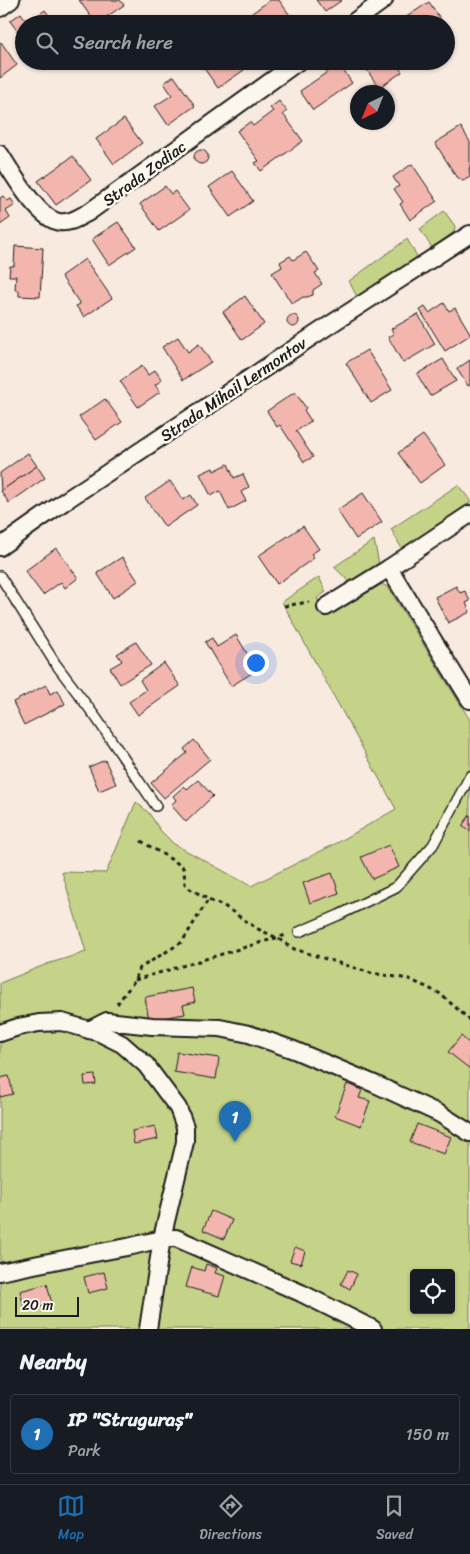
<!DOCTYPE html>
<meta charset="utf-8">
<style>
:root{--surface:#171b24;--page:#242831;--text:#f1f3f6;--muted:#9ea1a6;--line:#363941;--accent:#1f6fb2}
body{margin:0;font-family:Sriracha,sans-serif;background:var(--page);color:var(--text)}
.controls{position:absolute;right:15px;bottom:15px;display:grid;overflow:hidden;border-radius:5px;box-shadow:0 1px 4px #0004}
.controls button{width:45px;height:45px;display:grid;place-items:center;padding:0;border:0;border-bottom:1px solid var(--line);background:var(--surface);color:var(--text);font:25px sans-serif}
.compass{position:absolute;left:350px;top:85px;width:45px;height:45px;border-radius:50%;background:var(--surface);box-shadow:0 1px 4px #0004;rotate:223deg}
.scale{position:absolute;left:15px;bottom:12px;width:64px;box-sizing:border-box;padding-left:5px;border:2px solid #1c1c1c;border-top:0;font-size:14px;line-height:18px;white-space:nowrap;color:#1c1c1c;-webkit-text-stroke:4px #fbf7ec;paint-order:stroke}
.you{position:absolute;left:255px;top:662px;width:18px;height:18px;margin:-12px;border:4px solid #fff;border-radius:50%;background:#1a73e8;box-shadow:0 0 0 8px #1a73e833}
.badge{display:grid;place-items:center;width:32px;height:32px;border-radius:50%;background:var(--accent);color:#fff;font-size:16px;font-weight:700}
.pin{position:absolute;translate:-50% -41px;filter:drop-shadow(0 1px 2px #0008)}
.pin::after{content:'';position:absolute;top:26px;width:18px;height:15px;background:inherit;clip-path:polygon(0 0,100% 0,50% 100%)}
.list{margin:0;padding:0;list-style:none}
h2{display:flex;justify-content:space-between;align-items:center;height:65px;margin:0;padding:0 20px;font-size:21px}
h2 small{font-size:16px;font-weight:400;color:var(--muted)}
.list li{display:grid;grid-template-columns:32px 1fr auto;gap:15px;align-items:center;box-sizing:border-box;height:80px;margin:0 10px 10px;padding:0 10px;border:1px solid var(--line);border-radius:5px}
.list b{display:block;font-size:19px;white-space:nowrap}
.list p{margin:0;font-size:16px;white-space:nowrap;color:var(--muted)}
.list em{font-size:16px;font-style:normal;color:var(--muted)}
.icon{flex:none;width:28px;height:28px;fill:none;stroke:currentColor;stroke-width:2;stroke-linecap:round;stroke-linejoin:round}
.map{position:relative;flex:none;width:470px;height:1329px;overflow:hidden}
.search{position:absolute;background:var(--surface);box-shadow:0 1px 4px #0004;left:15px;right:15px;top:15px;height:55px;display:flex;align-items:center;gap:12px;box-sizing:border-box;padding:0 18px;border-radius:28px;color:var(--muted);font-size:19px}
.sheet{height:155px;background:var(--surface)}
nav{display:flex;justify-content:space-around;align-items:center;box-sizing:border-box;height:70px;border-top:1px solid var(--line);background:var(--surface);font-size:14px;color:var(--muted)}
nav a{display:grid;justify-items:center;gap:2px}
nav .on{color:var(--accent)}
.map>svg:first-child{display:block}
.green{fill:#c4d387;stroke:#707852;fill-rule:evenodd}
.building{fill:#f2b6af;stroke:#1c1c1c}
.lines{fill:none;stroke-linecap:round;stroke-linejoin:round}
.lane-casing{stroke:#1c1c1c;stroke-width:12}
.street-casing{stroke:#1c1c1c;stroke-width:20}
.path{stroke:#1c1c1c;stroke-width:3;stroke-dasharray:4 4;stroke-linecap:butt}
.lane{stroke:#fbf7ec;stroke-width:9}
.street{stroke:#fbf7ec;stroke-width:16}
.labels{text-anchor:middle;stroke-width:5;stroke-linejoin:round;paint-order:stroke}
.street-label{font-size:16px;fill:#1c1c1c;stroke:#fbf7ec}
</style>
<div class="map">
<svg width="470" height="1329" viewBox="0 0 470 1329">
<rect width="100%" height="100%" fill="#f9eae0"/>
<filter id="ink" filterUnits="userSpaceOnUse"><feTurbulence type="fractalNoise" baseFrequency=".02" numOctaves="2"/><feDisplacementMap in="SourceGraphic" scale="10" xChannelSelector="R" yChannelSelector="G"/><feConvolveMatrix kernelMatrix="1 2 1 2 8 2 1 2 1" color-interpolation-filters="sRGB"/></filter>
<g filter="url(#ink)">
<g class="green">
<polygon points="444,211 455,226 454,232 432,248 420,229"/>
<polygon points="407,239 418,258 357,297 349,281"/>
<polygon points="458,485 470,500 470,503 402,549 391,529"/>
<polygon points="374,540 379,564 350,582 334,567"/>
<path d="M319 577 326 592 317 598 328 616 382 584 388 587 470 720V1329H0V983L47 964 86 952 62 872 106 873 136 802 149 813 160 830 174 844 251 886 337 843 396 809 282 602ZM414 1273H451V1310H414Z"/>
</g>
<g class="building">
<polygon points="79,0 120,0 124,5 96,24"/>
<polygon points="270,0 279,0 296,24 247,24 244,19"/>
<polygon points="316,0 342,0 325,12"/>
<polygon points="429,2 444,24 405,24 402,20"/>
<polygon points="45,10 55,24 24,24 24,40 10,21 21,13 28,23"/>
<polygon points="1,42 17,65 0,78 0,43"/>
<polygon points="204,61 238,61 244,70 218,88 201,64"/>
<polygon points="361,61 394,61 402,72 379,88"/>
<polygon points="339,64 352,83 313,110 300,91"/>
<polygon points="174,76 195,106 168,125 155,106 172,95 164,83"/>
<polygon points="279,101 287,111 283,114 303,141 261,171 255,163 259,161 237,131 250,122 253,126 273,111 270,108"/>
<polygon points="124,119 142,143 114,164 96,139"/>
<polygon points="461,127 470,142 470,168 469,168 470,177 463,181 456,176 435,143"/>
<circle cx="201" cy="157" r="7"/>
<polygon points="73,156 91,180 56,205 38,181"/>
<polygon points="412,164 437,201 410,220 400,204 403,202 394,189 399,186 393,177"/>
<polygon points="232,171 253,201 230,217 209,187"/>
<polygon points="165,186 171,194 175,191 189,210 159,231 140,204"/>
<polygon points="3,196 7,201 11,199 15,205 6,211 10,218 0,225 0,198"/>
<polygon points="118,222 136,247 109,265 92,239"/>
<polygon points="15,246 43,248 40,297 19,296 19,290 15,290 16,276 9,276 10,266 14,266"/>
<polygon points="306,252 319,271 315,273 322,284 313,290 313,295 307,297 303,297 292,304 272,273 282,267 280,262 290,256 293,260"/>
<polygon points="85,259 112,298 84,317 76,306 80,304 61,276"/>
<polygon points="245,296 264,324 242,340 223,312"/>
<polygon points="444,303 449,311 455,308 470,333 470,335 445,351 420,310 425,307 429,313"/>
<polygon points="418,314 435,344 403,363 388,337 394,334 391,329"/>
<circle cx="293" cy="321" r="6"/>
<polygon points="178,337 188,352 199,344 211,362 183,380 162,347"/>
<polygon points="367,350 392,390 371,403 346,363"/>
<polygon points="443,359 456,381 430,396 417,374"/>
<polygon points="470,360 470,385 468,386 457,369"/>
<polygon points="142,366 148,375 155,370 162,380 155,385 160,392 138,407 120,381"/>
<polygon points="295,392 306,408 304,410 311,421 296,431 313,457 304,462 280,425 277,427 267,411"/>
<polygon points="105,399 122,422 96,440 79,417"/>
<polygon points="423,435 445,465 420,483 398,453"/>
<polygon points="28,453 37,466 1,491 0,473"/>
<polygon points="228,464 234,478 243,474 249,487 241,492 246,501 229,510 220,491 211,496 200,474 213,468 214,471"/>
<polygon points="37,466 45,478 9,503 1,491"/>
<polygon points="170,481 183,500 191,495 197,505 165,527 145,498"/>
<polygon points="363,493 382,522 356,539 337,510"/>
<polygon points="303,526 319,549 311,554 314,558 277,584 258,556"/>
<polygon points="56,548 78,578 65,588 61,582 43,595 25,571"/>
<polygon points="122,557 138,581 113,598 97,573"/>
<polygon points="456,586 460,593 465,591 470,601 466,603 470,612 448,623 435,597"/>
<polygon points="236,635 257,670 231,686 205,642 212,638 217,647"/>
<polygon points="136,642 151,665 120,684 110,668 122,661 117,654"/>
<polygon points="164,663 180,686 138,715 129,702 146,690 140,680"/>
<polygon points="46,685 50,694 58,690 65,704 24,725 13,702"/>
<polygon points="194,740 210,759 164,798 151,783 187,753 184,749"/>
<polygon points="105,760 116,784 99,791 89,767"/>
<polygon points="198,780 213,796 186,822 171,805 176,800 173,796 184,786 187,789"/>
<polygon points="470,815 470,831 462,826"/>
<polygon points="389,845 399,867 372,879 361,857"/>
<polygon points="332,873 339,893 310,903 303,883"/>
<polygon points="192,988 195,1002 183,1005 185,1014 149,1020 145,997"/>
<polygon points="461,1036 470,1044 470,1069 448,1052"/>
<polygon points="177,1052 219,1058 216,1079 174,1072"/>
<polygon points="95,1075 96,1084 85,1085 84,1076"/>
<polygon points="9,1076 13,1094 0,1097 0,1078"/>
<polygon points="347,1084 362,1090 359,1098 370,1101 361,1126 335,1116"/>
<polygon points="417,1124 451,1137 444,1154 410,1142"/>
<polygon points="155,1126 158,1139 134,1144 132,1131"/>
<polygon points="211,1211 232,1220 224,1239 203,1230"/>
<polygon points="295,1247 305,1251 301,1264 290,1261"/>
<polygon points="206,1264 217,1268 215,1273 225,1276 219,1296 186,1287 192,1267 204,1271"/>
<polygon points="348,1270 357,1274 350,1289 341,1284"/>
<polygon points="104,1272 108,1288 88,1293 84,1277"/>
<polygon points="47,1284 52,1304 25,1311 20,1291"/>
</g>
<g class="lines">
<g class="lane-casing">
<g id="lane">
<polyline points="0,576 55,663 97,719 156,806"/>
<polyline points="299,932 339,915 396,887 433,845 470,776"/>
</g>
</g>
<g class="street-casing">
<g id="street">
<polyline points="0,8 11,0"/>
<polyline points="351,24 384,0"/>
<path d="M0 154C12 172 37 218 59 222 70 224 79 217 89 212L299 61"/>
<polyline points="0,547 65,501 331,324 470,234"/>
<polyline points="389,568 470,700"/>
<polyline points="326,607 389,568 470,514"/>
<polyline points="89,1030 107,1021 152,1026 220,1028 249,1034 294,1050 377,1085 440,1114 470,1133"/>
<polyline points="0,1033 18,1027 39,1023 62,1022 100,1033 122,1044 146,1065 178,1108 185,1127 185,1142 162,1238 148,1329"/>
<path d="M0 1272C42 1263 84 1255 127 1247 144 1244 159 1238 176 1238L301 1293 373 1329"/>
</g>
</g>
<g class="path">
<polyline points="284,606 309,602"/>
<polyline points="141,841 182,866 184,870 185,884 190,889 203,896 208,900 224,906 256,928 277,938 294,949 371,973 409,979 439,993 470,1020"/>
<polyline points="135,980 286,935"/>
<polyline points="117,1004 135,980 140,968 182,942 208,900"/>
</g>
<use href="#lane" class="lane"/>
<use href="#street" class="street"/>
</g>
</g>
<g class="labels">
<g class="street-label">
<text transform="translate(144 173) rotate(-36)" y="6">Strada Zodiac</text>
<text transform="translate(233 389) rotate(-34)" y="6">Strada Mihail Lermontov</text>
</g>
</g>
</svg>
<div class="controls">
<button><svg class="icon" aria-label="locate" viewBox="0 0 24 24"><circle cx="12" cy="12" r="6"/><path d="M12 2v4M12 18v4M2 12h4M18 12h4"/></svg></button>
</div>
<svg class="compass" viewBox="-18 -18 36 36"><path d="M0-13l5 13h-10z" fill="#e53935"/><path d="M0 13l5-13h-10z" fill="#9ea1a6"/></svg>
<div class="scale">20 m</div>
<div class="you"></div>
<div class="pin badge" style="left:235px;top:1142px">1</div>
<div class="search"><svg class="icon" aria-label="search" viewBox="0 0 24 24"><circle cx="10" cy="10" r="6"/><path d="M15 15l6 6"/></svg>Search here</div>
</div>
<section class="sheet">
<h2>Nearby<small></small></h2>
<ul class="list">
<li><span class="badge">1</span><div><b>IP &quot;Struguraș&quot;</b><p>Park</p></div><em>150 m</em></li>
</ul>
</section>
<nav>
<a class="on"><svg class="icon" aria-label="map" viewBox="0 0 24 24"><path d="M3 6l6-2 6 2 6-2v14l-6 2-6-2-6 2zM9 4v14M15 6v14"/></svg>Map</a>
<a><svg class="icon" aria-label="directions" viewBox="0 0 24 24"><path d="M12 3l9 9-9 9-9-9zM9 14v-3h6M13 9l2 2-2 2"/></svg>Directions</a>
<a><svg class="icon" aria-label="saved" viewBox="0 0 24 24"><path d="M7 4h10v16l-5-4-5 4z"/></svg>Saved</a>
</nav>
